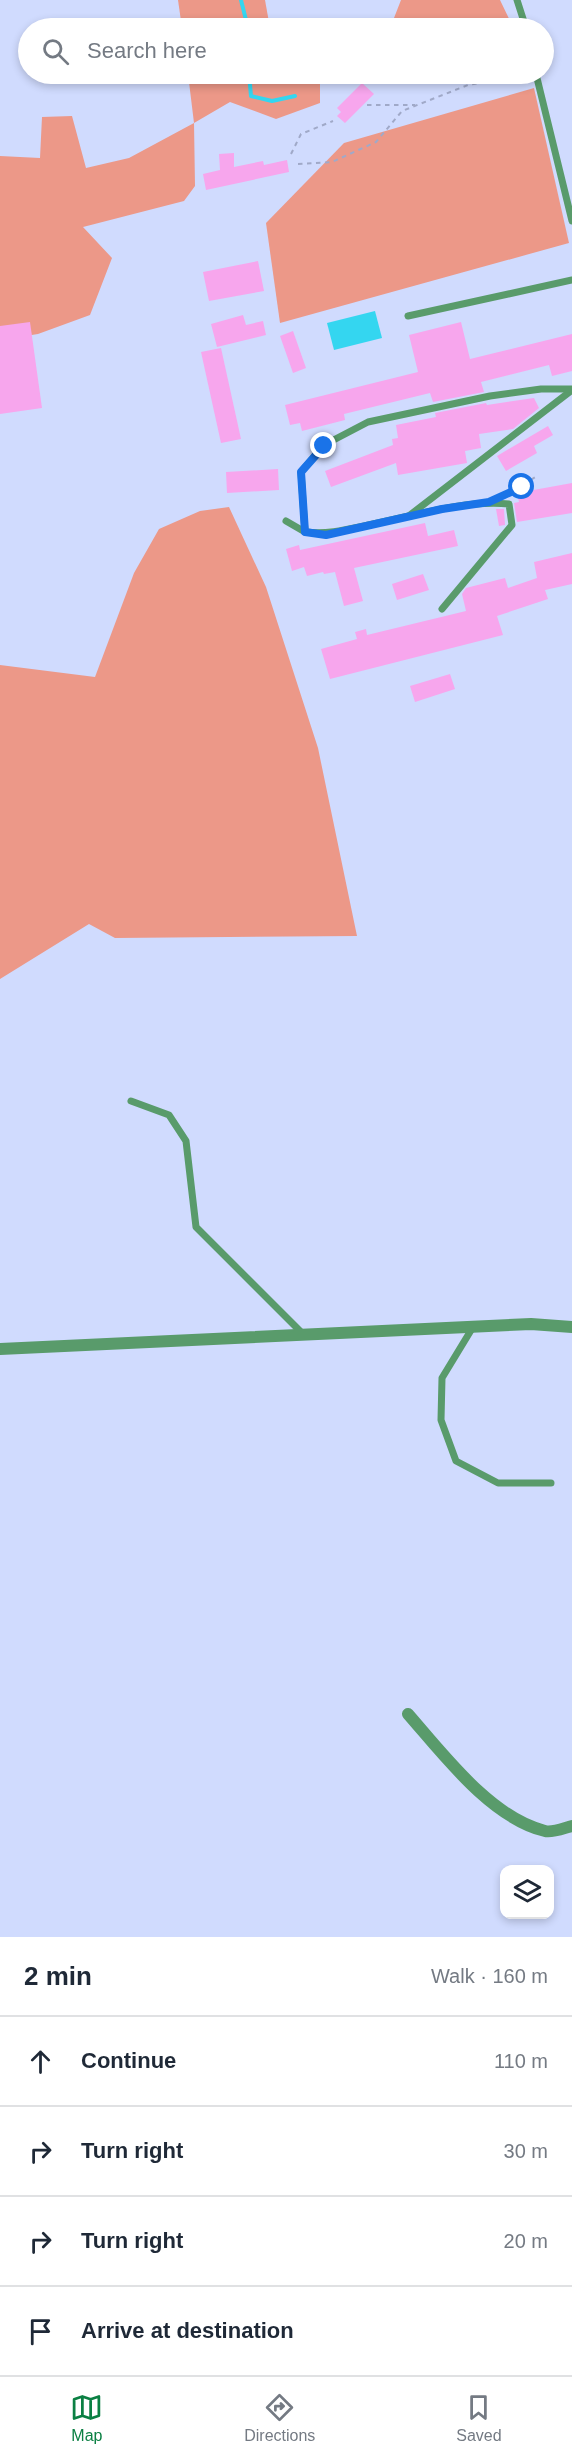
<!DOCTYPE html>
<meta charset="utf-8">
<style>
:root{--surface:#fff;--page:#f2f2f3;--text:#1f2937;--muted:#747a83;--line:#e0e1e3;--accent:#0b8043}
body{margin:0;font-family:Helvetica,sans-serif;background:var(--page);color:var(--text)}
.controls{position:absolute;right:18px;bottom:18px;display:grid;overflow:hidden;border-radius:12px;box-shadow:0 3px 9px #0003}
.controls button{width:54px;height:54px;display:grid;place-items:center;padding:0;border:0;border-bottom:2px solid var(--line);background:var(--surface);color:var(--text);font:30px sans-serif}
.stop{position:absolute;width:18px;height:18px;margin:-14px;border:4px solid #1a73e8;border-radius:50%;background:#fff}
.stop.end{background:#1a73e8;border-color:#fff;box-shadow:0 2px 6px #0008}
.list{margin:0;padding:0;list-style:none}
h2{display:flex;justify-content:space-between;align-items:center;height:78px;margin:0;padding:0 24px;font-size:26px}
h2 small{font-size:20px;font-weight:400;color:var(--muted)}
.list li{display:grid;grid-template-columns:39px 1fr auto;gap:18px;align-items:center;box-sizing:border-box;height:90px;padding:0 24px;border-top:2px solid var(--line)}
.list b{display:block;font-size:22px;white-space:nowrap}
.list em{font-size:20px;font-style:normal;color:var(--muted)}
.icon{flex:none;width:33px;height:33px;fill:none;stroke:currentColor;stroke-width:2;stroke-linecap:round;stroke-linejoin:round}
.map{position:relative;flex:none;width:572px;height:1937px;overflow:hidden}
.search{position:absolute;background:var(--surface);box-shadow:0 3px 9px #0003;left:18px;right:18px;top:18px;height:66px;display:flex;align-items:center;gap:15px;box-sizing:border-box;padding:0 21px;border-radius:33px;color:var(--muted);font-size:22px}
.sheet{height:438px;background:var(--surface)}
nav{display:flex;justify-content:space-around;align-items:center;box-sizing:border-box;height:84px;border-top:2px solid var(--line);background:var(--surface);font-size:16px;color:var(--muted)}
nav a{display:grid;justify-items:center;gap:3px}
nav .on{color:var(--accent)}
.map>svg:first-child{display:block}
.green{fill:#ec9888}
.water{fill:#34d6f0}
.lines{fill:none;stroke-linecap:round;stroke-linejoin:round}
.stream{stroke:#34d6f0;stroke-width:4}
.building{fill:#f7a6ed}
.path{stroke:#a0a9c8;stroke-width:2;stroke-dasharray:4.5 4.5;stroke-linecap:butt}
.service{stroke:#599b6b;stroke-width:7}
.minor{stroke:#599b6b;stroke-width:12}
.route{stroke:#1a73e8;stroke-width:8}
</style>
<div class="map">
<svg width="572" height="1937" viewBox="0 0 572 1937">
<rect width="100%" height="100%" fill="#d0dbfe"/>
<g class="green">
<polygon points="178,0 265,0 270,28 182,28"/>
<polygon points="401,0 500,0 512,25 497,24 494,28 378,28 394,18"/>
<polygon points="188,74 325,74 320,75 320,103 276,119 230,102 194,123 195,186 184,201 83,227 112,258 90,315 38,334 0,340 0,156 40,158 42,117 72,116 86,168 129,158 194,123"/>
<polygon points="534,88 569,243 280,323 266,223 344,143"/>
<polygon points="229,507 266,587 318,748 357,936 115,938 89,924 0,979 0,665 95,677 134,573 159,529 200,511"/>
</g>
<polygon class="water" points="375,311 382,338 334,350 327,323"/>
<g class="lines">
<g class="stream">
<polyline points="241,0 248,28"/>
<polyline points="249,74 251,96 272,101 295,96"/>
</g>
</g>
<g class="building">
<polygon points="362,83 374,94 345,123 337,116 341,112 337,108"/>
<polygon points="234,153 234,167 263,161 264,165 287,160 289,172 206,190 203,174 220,170 219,154"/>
<polygon points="258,261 264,291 209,301 203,272"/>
<polygon points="243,315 246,325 263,321 266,335 217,347 211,324"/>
<polygon points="30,322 42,408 0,414 0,326"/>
<polygon points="461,322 470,359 572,334 572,371 552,376 549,365 481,382 484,392 433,402 430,393 344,414 345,420 302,431 300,423 290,425 285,405 418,372 409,335"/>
<polygon points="293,331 306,368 293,373 280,336"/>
<polygon points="221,348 241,439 221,443 201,352"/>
<polygon points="534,398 539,408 513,429 479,434 481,448 465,451 467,463 398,475 396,463 331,487 325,471 393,445 392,439 398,438 396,425 436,417 435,413 486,403 487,405"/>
<polygon points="548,426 553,435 534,446 537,453 506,471 497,456"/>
<polygon points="278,469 279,490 227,493 226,472"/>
<polygon points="572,483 572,513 517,522 514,503 519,502 517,493"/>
<polygon points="496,509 504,509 505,525 499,526"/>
<polygon points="425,523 428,536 454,530 458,546 354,568 363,601 344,606 335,572 324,574 323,572 307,576 304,567 292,571 286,549 299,545 300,550"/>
<polygon points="572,553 572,584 545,590 548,599 497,616 503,635 330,679 321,649 357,639 355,632 366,629 367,635 466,611 462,594 466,588 505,578 508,588 537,578 534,562"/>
<polygon points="423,574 429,590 397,600 392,584"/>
<polygon points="450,674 455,689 415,702 410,686"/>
</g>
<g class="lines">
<g class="path">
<polyline points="367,105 415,105"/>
<polyline points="291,154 301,134 333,121"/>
<polyline points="298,164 332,162 376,142 402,111 468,85 525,75"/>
<polyline points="508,494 537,476"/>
</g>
<g class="service">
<polyline points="517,0 526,28"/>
<polyline points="536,74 572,221"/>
<polyline points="408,316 572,280"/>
<polyline points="410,515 572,390"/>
<polyline points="286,521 305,532"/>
<path d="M442 609 512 525 509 504C463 500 417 515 373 524 349 529 329 535 305 532L301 472 324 445 368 422 490 396 541 389H572"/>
<polyline points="131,1101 169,1115 186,1141 196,1227 303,1334"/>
<polyline points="473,1327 442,1378 441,1420 456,1461 498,1483 551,1483"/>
</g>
<g class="minor">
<polyline points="0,1349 531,1324 572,1327"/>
<path d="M408 1714C443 1754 491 1818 545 1831 552 1833 564 1828 572 1826"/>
</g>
</g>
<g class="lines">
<polyline class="route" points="324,446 301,472 305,532 326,535 442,509 489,502 522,487"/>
</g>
</svg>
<div class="controls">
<button><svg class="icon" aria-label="layers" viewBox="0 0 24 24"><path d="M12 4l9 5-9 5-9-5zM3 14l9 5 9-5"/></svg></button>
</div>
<div class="stop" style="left:522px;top:487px"></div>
<div class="stop end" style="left:324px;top:446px"></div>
<div class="search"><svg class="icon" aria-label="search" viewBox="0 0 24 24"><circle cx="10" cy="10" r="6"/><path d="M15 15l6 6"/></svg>Search here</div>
</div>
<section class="sheet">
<h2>2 min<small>Walk · 160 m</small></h2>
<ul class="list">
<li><svg class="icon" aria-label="ahead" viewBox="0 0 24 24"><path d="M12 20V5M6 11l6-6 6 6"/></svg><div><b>Continue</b></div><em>110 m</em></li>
<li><svg class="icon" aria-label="right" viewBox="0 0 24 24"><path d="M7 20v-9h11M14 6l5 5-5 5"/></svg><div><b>Turn right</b></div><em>30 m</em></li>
<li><svg class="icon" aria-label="right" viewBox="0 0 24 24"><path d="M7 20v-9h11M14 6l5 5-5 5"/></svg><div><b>Turn right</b></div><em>20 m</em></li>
<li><svg class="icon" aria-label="arrive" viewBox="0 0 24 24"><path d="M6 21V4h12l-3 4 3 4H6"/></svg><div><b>Arrive at destination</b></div></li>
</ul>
</section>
<nav>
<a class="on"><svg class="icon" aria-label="map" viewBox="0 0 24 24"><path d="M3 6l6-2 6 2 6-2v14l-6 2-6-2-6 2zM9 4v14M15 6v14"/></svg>Map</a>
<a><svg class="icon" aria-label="directions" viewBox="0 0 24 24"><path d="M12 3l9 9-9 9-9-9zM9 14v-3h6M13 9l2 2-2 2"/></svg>Directions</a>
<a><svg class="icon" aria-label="saved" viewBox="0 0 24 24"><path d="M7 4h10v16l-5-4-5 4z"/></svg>Saved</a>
</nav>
